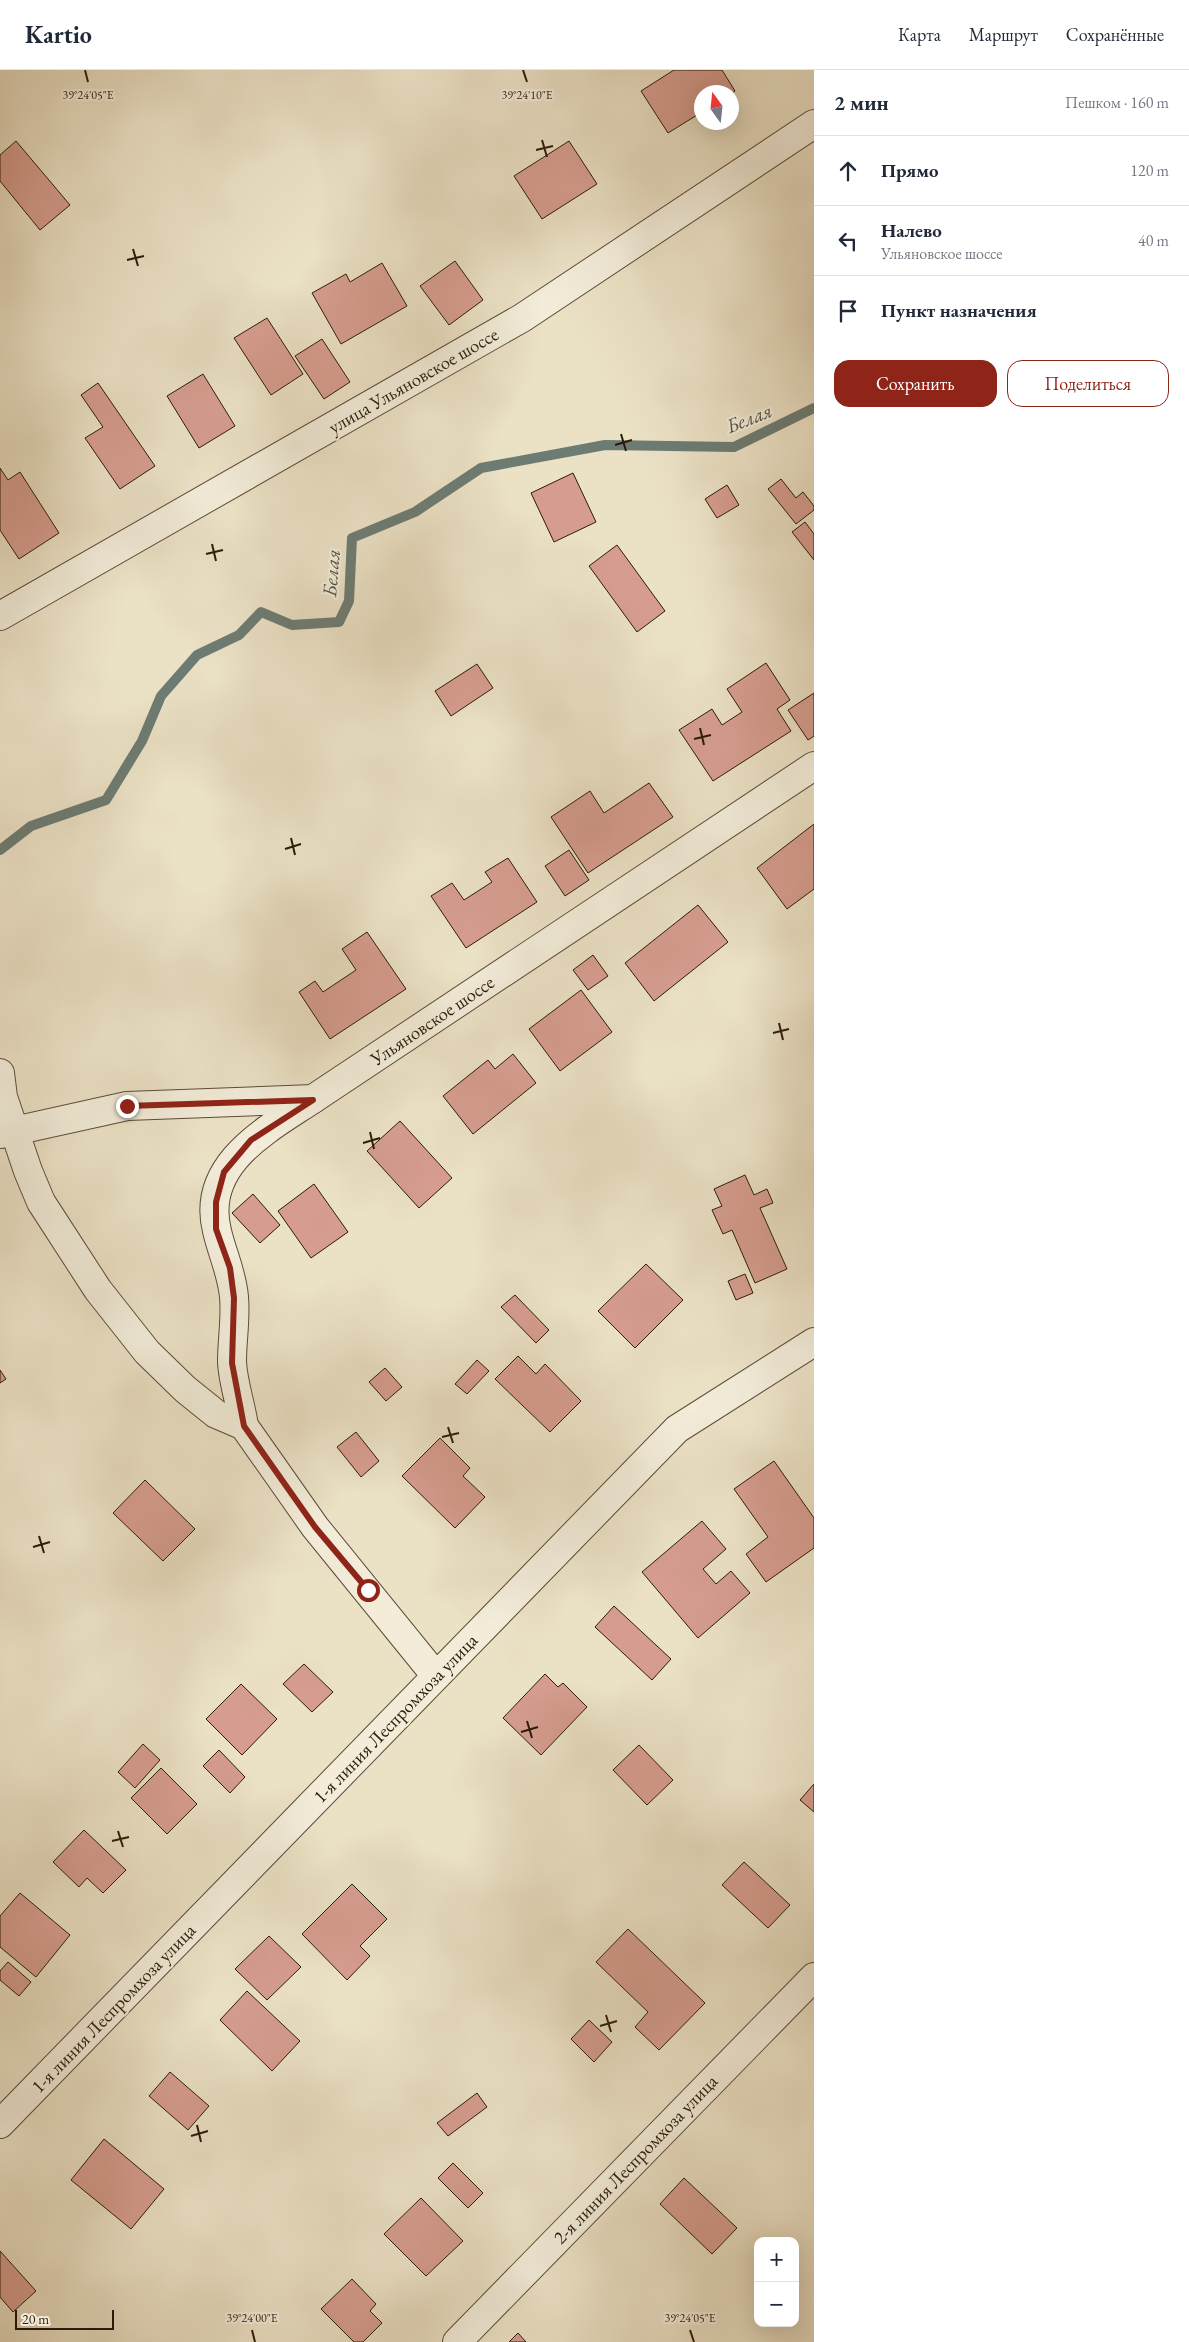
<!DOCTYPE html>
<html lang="ru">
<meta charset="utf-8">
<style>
:root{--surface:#fff;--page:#f6f6f7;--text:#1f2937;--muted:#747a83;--line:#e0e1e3;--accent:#8f2418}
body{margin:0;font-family:"EB Garamond",serif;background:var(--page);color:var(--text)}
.controls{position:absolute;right:15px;bottom:15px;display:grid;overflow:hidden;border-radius:10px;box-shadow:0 5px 20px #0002}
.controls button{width:45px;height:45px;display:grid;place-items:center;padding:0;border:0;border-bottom:1px solid var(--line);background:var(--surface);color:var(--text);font:25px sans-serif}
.compass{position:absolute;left:694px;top:15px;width:45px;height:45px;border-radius:50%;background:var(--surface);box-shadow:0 5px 20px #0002;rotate:345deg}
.scale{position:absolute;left:15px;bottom:12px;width:99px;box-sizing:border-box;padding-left:5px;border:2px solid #2c1b09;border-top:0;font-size:14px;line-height:18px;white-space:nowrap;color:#2c1b09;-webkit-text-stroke:4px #f2ecd9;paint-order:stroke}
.stop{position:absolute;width:15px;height:15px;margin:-11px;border:4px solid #8f2418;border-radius:50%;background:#fff}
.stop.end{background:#8f2418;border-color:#fff;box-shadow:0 1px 5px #0008}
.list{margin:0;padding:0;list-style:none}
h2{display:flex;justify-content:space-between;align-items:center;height:65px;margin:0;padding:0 20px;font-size:21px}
h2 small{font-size:16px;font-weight:400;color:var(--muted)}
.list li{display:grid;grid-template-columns:32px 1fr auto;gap:15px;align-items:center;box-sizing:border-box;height:70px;padding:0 20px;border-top:1px solid var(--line)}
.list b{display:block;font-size:19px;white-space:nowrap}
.list p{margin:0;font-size:16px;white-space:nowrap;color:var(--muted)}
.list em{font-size:16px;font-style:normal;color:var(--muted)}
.actions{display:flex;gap:10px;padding:15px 20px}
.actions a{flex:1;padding:11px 0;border:1px solid var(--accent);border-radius:15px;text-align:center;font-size:18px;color:var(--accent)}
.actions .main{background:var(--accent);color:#fff}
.icon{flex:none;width:28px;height:28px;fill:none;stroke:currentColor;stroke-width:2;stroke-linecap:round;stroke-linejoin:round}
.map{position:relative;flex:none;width:814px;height:2272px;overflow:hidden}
header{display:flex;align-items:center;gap:30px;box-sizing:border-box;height:70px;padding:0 25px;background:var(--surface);border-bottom:1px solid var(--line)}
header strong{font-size:24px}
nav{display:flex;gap:28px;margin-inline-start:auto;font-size:18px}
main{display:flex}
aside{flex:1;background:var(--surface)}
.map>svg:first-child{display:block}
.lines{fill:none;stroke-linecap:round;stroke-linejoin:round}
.stream{stroke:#6d7c73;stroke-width:10}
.building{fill:#d69d8f;stroke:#2c1b09}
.minor-casing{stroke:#5c4c38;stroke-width:30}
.minor{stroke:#f2ecd9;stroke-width:28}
.route{stroke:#8f2418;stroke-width:6}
.ticks{fill:none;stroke:#2c1b09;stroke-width:2}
.labels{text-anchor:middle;stroke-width:4.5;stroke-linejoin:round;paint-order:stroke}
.street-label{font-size:19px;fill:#2c1b09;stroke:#f2ecd9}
.water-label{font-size:20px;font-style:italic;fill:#525347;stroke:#f2ecd9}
.ticks-label{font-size:12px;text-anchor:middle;fill:#2c1b09;stroke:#f2ecd9;stroke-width:4.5;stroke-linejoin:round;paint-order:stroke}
</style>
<header>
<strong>Kartio</strong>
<nav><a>Карта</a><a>Маршрут</a><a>Сохранённые</a></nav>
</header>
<main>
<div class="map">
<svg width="814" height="2272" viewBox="0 0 814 2272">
<rect width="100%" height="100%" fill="#ebe1c5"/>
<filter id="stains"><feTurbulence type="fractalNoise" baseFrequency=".004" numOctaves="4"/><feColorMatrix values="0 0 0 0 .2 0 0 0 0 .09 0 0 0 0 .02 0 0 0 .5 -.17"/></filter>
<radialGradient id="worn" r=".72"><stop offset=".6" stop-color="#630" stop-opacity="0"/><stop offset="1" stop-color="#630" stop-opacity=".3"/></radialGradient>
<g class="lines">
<polyline class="stream" points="0,780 31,756 106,730 142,671 161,626 197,585 239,565 261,542 292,555 339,552 349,531 352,468 415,442 481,398 605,375 734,377 814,338"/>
</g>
<g class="building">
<polygon points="674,0 722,0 735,21 732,23 702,22 702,42 668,63 641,21"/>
<polygon points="16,71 70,135 40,160 0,111 0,85"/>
<polygon points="569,71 597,114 542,149 514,106"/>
<polygon points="455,191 483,230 449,255 420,216"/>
<polygon points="382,193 407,236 341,274 312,223 346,204 350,212"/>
<polygon points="267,248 303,304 271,325 234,268"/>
<polygon points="322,269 350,312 324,329 295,286"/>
<polygon points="203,304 235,356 199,378 167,326"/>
<polygon points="98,313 155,396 120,419 85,368 103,357 81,325"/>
<polygon points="0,398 8,410 20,402 59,463 19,489 0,460"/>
<polygon points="573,403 596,452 554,472 531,423"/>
<polygon points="781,409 796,428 803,422 814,436 814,440 796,454 768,419"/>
<polygon points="727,415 739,435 717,448 705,429"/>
<polygon points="805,452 814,464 814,490 792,462"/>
<polygon points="617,475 665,541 637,562 589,496"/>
<polygon points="766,593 790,630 777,639 791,661 713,711 679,660 712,639 722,655 742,642 727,619"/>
<polygon points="477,594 493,618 451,646 435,621"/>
<polygon points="814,623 814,666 808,670 788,640"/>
<polygon points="649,713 673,747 588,803 551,747 590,721 604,743"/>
<polygon points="814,754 814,819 787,839 757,798"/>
<polygon points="569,780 589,810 565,826 545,796"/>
<polygon points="508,788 537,832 466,878 431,826 452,813 464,830 492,812 485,802"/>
<polygon points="698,835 728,872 654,931 625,893"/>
<polygon points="367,862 406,919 330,969 299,922 315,911 323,922 356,900 342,879"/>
<polygon points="593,885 608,906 588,920 573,900"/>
<polygon points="581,920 612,962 560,1001 529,959"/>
<polygon points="513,984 536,1013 473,1064 443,1026 488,990 495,999"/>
<polygon points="400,1051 452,1108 419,1138 367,1081"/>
<polygon points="745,1105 754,1125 767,1119 773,1133 760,1138 787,1199 755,1213 732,1160 723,1164 712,1140 722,1136 714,1119"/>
<polygon points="314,1114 348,1162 311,1188 278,1141"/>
<polygon points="253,1124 280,1155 260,1173 232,1143"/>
<polygon points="646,1194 683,1230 635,1278 598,1241"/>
<polygon points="745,1204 753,1223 736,1230 728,1211"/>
<polygon points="515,1225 549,1260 536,1273 501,1237"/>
<polygon points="518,1286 536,1304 545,1294 581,1331 550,1362 495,1309"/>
<polygon points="477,1290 489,1301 467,1324 455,1314"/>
<polygon points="385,1298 402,1317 386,1331 369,1312"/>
<polygon points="0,1300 6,1309 0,1313"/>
<polygon points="356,1362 379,1391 361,1407 337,1377"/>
<polygon points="440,1368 470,1398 463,1406 485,1427 455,1458 402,1406"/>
<polygon points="774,1391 814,1448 814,1478 766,1512 746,1484 768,1467 734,1419"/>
<polygon points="145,1410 195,1459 163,1491 113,1443"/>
<polygon points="702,1451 726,1479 703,1499 716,1514 731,1501 750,1523 698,1568 642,1502"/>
<polygon points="614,1536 671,1589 652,1610 595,1557"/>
<polygon points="304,1594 333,1622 312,1642 283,1614"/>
<polygon points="545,1604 558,1617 563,1613 587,1637 541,1685 503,1648"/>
<polygon points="241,1614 277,1649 242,1685 206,1649"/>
<polygon points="143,1674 160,1690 135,1718 118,1702"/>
<polygon points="639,1675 673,1710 647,1735 613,1700"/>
<polygon points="219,1680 245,1707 230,1723 203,1696"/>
<polygon points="161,1698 197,1734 167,1764 131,1728"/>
<polygon points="814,1714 814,1742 800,1730"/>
<polygon points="84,1760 126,1800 103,1823 87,1808 79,1817 53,1792"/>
<polygon points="744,1792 790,1835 768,1858 722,1815"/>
<polygon points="352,1814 387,1849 360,1876 370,1886 347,1910 302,1864"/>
<polygon points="20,1823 70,1865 36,1907 0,1877 0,1846"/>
<polygon points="628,1859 705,1933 659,1980 635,1957 648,1942 596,1892"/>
<polygon points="269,1866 301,1897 267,1930 235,1899"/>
<polygon points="8,1892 31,1912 19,1926 0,1910 0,1901"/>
<polygon points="247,1921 300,1971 272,2001 220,1950"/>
<polygon points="589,1950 612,1972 594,1992 571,1969"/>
<polygon points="170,2002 209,2036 188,2060 149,2026"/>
<polygon points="477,2023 487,2037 448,2066 437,2053"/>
<polygon points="104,2069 164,2119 131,2159 71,2110"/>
<polygon points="453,2093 483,2123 468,2138 438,2108"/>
<polygon points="684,2108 737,2158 712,2184 660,2134"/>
<polygon points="421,2128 463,2171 426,2206 384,2164"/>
<polygon points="0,2181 36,2221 13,2242 0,2227"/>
<polygon points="352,2209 376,2234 370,2241 382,2253 363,2272 354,2272 321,2239"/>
<polygon points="518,2263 526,2272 509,2272"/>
</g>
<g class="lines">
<g class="minor-casing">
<g id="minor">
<polyline points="0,546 522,248 814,54"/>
<polyline points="0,1003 3,1027 28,1101 41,1132 98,1220 147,1282 185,1319 216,1344 244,1356 315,1457 436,1606"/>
<polyline points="0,1064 127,1036 313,1029 814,696"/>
<path d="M244 1356C241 1335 233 1313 232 1292 232 1270 236 1248 234 1227 232 1203 222 1183 217 1161 200 1094 268 1059 313 1029"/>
<polyline points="0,2054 677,1359 814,1272"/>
<polyline points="457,2272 814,1907"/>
</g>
</g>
<use href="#minor" class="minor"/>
</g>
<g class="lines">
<polyline class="route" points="127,1036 313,1030 251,1070 224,1102 216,1132 216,1159 230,1198 234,1228 232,1293 244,1356 315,1457 368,1520"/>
</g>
<path class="ticks" d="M85 0 88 12M523 0 527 12M542 70 547 87M536 80 553 76M133 179 138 196M127 190 144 186M621 364 626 381M615 375 632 370M212 474 216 491M206 484 223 480M700 658 704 675M694 669 711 665M291 768 295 785M285 779 301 774M779 953 783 970M773 963 789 959M370 1062 374 1079M363 1073 380 1068M448 1357 453 1373M442 1367 459 1363M39 1466 44 1483M33 1477 50 1472M527 1651 532 1668M521 1662 538 1657M118 1761 123 1777M112 1771 129 1767M606 1945 611 1962M600 1956 617 1951M197 2055 201 2072M191 2066 208 2061M252 2260 255 2272M690 2260 694 2272"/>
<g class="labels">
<g class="street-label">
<text transform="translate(413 310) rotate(-30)" y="7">улица Ульяновское шоссе</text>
<text transform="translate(432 950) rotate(-34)" y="7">Ульяновское шоссе</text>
<text transform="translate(395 1648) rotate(-46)" y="7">1-я линия Леспромхоза улица</text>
<text transform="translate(113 1938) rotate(-46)" y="7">1-я линия Леспромхоза улица</text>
<text transform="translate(635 2089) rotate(-46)" y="7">2-я линия Леспромхоза улица</text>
</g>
<g class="water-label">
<text transform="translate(749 348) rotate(-22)" y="7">Белая</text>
<text transform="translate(331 503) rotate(-85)" y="7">Белая</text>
</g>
</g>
<g class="ticks-label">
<text x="88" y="29">39°24'05"E</text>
<text x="527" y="29">39°24'10"E</text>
<text x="252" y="2252">39°24'00"E</text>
<text x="690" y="2252">39°24'05"E</text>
</g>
<rect width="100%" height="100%" filter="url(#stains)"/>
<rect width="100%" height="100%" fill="url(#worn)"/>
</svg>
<div class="controls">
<button>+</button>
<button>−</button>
</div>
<svg class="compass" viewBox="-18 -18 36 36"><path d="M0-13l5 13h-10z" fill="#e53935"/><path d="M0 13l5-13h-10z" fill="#747a83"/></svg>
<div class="scale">20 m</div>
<div class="stop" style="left:368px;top:1520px"></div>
<div class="stop end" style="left:127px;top:1036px"></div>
</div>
<aside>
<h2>2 мин<small>Пешком · 160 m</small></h2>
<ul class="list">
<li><svg class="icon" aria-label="ahead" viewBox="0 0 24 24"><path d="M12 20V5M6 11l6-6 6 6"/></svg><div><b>Прямо</b></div><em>120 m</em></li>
<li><svg class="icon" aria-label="left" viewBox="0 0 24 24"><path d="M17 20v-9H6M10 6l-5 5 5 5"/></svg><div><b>Налево</b><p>Ульяновское шоссе</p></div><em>40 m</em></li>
<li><svg class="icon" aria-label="arrive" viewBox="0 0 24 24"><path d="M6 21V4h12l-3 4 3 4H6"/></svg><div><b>Пункт назначения</b></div></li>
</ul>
<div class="actions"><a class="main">Сохранить</a><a>Поделиться</a></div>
</aside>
</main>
